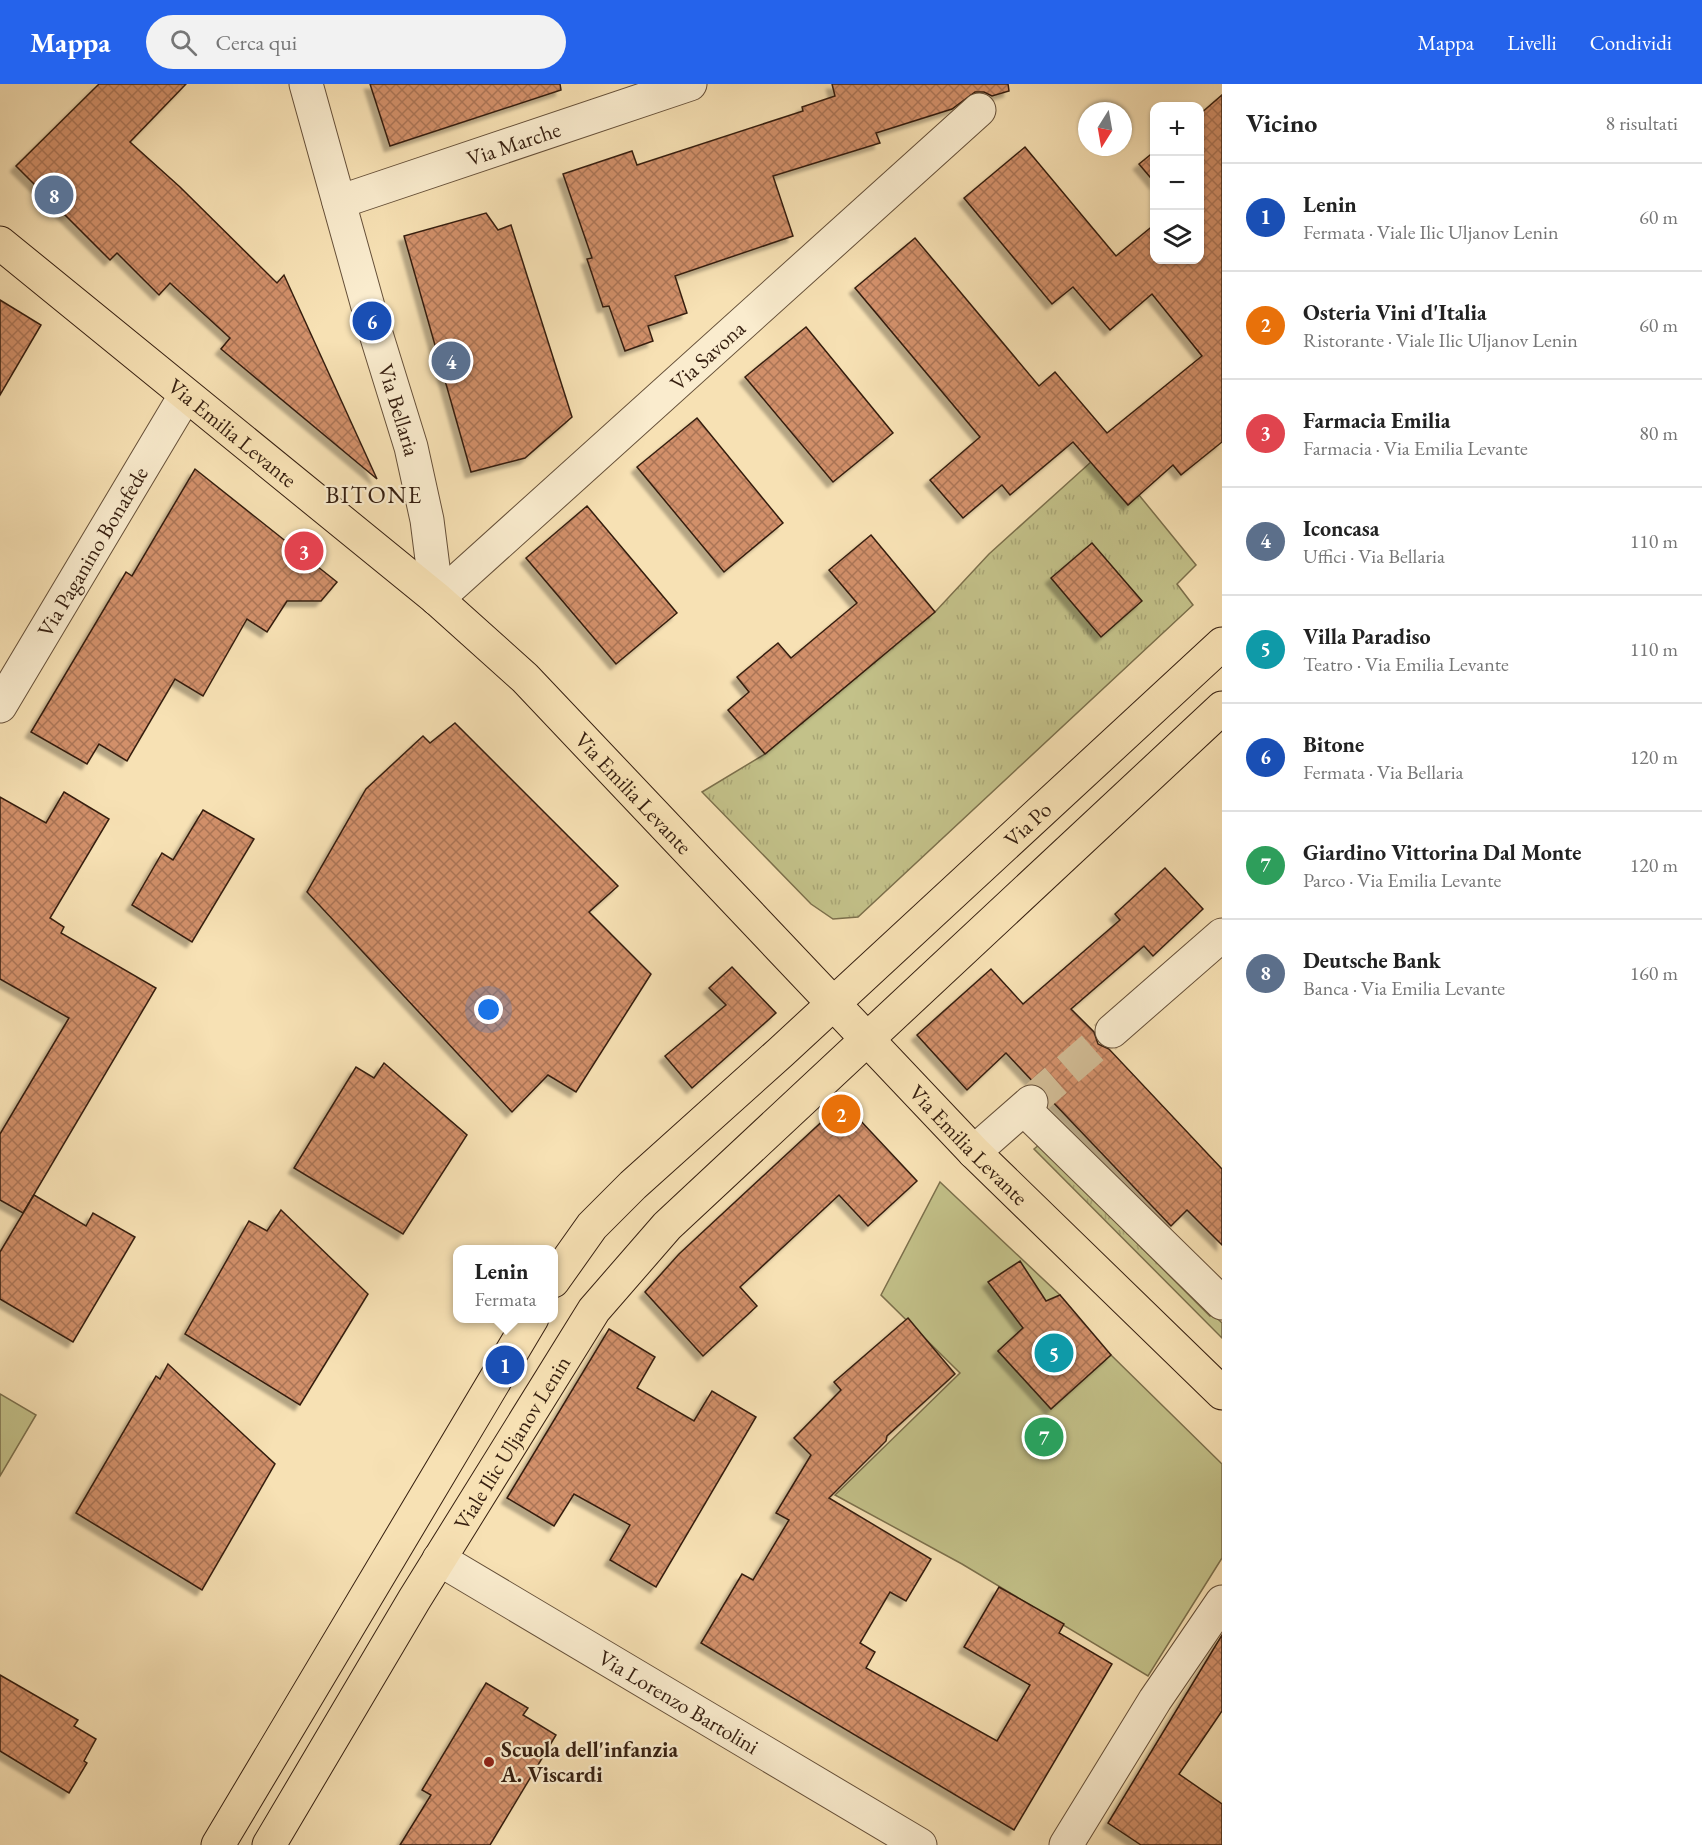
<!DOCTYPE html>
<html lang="it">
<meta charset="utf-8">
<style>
:root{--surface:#fff;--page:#f2f2f2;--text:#222;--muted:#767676;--line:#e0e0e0;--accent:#2563eb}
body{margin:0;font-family:"EB Garamond",serif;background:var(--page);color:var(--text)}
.controls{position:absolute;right:18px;top:18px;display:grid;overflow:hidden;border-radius:12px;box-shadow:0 2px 4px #0004}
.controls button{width:54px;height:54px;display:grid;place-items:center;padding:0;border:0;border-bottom:2px solid var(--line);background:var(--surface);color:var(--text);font:30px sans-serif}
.compass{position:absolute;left:1078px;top:18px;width:54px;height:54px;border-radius:50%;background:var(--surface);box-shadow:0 2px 4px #0004;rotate:191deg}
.you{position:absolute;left:489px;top:926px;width:21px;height:21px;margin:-15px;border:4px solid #fff;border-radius:50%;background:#1a73e8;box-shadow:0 0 0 9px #1a73e833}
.badge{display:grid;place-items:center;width:39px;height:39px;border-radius:50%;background:var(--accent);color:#fff;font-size:20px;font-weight:700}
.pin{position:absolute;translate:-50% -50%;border:3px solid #fff;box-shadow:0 2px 6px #0006}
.popup{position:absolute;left:453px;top:1161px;width:105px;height:78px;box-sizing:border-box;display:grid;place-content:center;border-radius:12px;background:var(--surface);filter:drop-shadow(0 2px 4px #0005);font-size:20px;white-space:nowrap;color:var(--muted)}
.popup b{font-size:22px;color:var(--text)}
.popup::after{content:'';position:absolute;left:50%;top:100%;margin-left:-12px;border:12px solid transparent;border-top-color:var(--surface)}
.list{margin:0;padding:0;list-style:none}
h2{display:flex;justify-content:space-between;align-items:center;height:78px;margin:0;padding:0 24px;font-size:26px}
h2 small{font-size:20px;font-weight:400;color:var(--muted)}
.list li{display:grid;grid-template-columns:39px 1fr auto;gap:18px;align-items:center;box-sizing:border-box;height:108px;padding:0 24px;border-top:2px solid var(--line)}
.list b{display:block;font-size:22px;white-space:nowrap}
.list p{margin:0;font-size:20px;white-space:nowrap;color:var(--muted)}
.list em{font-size:20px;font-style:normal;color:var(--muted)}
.icon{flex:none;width:33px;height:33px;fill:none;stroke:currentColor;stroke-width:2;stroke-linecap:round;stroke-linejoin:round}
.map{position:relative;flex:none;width:1222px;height:1761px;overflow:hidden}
header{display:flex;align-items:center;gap:36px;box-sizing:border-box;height:84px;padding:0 30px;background:var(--accent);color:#fff}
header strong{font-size:28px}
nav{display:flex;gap:33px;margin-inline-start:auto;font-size:21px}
.search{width:420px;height:54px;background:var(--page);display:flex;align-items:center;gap:15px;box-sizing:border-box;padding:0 21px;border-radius:33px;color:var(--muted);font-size:22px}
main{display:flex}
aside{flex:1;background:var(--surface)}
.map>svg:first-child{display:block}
.grass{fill:url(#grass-tufts);stroke:#7c704c;stroke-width:1.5}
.park{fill:#c3c189;stroke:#7c704c;stroke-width:1.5}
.building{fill:url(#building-cross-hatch);stroke:#361f10;stroke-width:1.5;filter:url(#shadow)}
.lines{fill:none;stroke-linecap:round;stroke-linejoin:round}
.minor-tunnel{stroke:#d0ba93;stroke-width:33;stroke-dasharray:33 16;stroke-linecap:butt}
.minor-casing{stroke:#665039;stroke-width:35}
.major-casing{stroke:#361f10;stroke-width:35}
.minor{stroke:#faecce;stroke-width:33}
.major{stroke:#f7e1b4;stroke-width:33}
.poi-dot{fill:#8f2418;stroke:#faecce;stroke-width:2}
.labels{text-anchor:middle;stroke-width:4.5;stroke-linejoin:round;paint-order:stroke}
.street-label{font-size:22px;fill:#361f10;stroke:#faecce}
.poi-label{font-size:22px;font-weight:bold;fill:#361f10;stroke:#faecce;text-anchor:start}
.neighbourhood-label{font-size:24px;letter-spacing:1.5px;fill:#361f10;stroke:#faecce}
</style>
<header>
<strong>Mappa</strong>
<div class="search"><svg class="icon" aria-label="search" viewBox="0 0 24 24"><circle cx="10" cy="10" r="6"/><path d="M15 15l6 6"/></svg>Cerca qui</div>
<nav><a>Mappa</a><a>Livelli</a><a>Condividi</a></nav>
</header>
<main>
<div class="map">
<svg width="1222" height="1761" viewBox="0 0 1222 1761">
<defs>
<pattern id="grass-tufts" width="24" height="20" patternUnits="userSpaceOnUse" patternTransform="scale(1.5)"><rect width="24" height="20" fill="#c3c189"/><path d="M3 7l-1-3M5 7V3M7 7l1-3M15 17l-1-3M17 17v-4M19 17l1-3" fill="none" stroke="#a8a575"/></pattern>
<pattern id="building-cross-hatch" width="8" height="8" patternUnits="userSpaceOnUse" patternTransform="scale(1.5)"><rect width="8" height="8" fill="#d2906b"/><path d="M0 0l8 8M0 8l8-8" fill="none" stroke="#ab7557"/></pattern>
<filter id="shadow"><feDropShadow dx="-5.5" dy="5.5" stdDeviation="1.5" flood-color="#0004"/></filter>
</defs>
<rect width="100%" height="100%" fill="#f7e1b4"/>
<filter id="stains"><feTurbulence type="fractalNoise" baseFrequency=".00333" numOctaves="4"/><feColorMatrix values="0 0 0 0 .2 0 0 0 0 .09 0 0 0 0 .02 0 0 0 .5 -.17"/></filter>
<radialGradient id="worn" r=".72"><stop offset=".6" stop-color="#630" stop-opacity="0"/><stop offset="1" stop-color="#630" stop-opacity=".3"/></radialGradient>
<g class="grass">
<polygon points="1102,368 1111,401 1128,421 1139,411 1196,481 1177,500 1193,521 858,833 833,835 811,820 702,708 765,670 935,528 989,470"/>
<polygon points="1039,1061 1210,1232 1213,1230 1222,1239 1222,1254 1034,1065"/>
</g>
<g class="park">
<polygon points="940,1098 1060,1211 998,1267 1051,1325 1111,1271 1222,1380 1222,1474 1148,1592 962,1480 835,1411 960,1289 881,1211"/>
<polygon points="0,1310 36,1331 0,1392"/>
</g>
<g class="building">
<polygon points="99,0 186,0 130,58 180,103 277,199 284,191 377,395 221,265 230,254 170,199 159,211 117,169 110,176 16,82"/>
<polygon points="370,0 560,0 561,6 390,62"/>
<polygon points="832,0 1008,0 1009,7 992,12 984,8 975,8 952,25 876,49 880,59 773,92 793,152 675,192 687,229 648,242 653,257 625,267 609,222 603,223 587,175 592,174 563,90 632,67 637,81 803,27 802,23 835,12"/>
<polygon points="1222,11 1222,358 1181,391 1173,381 1128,421 1073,358 1010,411 1002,401 963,434 930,396 980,353 855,204 915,154 1039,302 1055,288 1107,349 1202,272 1152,210 1110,246 1073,203 1052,220 964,114 1025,63 1116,172 1155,140 1155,176 1200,176 1200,30"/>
<polygon points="1155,67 1155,99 1139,80"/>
<polygon points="486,129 498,146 511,141 572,333 525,374 471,388 404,152"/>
<polygon points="0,216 41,241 0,311"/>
<polygon points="806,243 893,349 833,398 745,293"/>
<polygon points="697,334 783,439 724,488 637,383"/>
<polygon points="195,385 337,498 321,517 287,517 267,548 247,535 203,612 175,595 127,677 99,660 87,680 31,648 126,488 132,492"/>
<polygon points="587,422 677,529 616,580 526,474"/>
<polygon points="871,451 935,528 765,670 728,626 749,608 737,593 778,559 791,574 857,519 829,486"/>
<polygon points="1092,459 1142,517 1101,553 1051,494"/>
<polygon points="455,639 618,802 589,828 651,890 576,1008 548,991 512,1028 307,808 366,705 423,652 430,659"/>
<polygon points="64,708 109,735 50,834 64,843 61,849 156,904 23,1129 0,1116 0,1050 69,934 0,895 0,713 46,739"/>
<polygon points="203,726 254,755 192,858 132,821 162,769 173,776"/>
<polygon points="1165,784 1203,825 1153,872 1144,862 1071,925 1094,948 1098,960 1109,965 1222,1085 1222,1161 1187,1126 1171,1142 1049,1014 1045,1005 1035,1000 1006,969 967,1006 917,951 991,885 1023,920 1120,836 1115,830"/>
<polygon points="732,883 776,929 692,1004 665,972 726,921 709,904"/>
<polygon points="384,979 467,1051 403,1150 294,1084 356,983 374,994"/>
<polygon points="843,1018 917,1097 868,1142 839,1111 740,1203 757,1222 703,1272 645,1208 679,1170"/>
<polygon points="34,1111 86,1142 93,1129 135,1153 73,1258 0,1215 0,1168"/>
<polygon points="281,1126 368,1210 300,1321 185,1250 249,1137 267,1147"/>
<polygon points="1020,1177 1046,1217 1060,1211 1111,1271 1051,1325 998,1267 1023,1244 988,1198"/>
<polygon points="908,1234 955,1290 887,1352 886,1357 829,1414 931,1475 906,1517 890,1508 860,1559 875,1568 866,1584 997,1657 1030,1601 964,1563 999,1503 1064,1540 1059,1549 1112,1580 1014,1746 701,1559 742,1490 753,1496 789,1436 776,1429 811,1371 794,1354 841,1306 834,1298"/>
<polygon points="609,1245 655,1273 637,1304 694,1337 712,1307 756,1333 656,1503 610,1476 630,1441 574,1410 554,1442 507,1414"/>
<polygon points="168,1280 275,1380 202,1506 76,1429 156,1292 160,1295"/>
<polygon points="1222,1551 1222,1627 1179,1690 1222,1720 1222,1761 1141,1761 1108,1739"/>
<polygon points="0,1591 78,1636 74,1642 96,1655 84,1677 87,1679 69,1709 0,1667"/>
<polygon points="486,1599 528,1624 523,1631 556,1651 490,1761 400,1761 431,1711 422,1706"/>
</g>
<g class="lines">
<polyline class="minor-tunnel" points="1031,1018 1112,947"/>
<g class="minor-casing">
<g id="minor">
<path id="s1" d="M306 0 372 237 411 363 427 436 437 515"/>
<path id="s2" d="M339 118 690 0"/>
<path id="s3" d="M437 515 979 26"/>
<path id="s4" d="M0 622 185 312"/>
<polyline points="1112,947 1222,851"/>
<polyline points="1024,1025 1222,1219"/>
<polyline points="974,1068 1031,1018"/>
<path id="s5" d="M439 1475 920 1761"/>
<polyline points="1066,1761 1155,1616 1222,1518"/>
</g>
</g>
<g class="major-casing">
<g id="major">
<path id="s6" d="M0 159 437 515 525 594 974 1068 1222 1309"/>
<path id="s7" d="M553 1197 592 1142 633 1101 781 968 1222 560"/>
<polyline points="218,1761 532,1234"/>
<path id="s8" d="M269 1761 414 1516 594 1226 667 1142 1222 624"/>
</g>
</g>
<use href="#minor" class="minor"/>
<use href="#major" class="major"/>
</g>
<circle class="poi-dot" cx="489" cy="1678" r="6"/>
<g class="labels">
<g class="street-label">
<text dy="8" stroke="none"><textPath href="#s2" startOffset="184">Via Marche</textPath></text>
<text dy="8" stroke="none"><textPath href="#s3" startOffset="364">Via Savona</textPath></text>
<text dy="8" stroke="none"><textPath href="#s1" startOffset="339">Via Bellaria</textPath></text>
<text dy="8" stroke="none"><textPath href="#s6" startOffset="300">Via Emilia Levante</textPath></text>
<text dy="8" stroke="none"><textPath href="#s4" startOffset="180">Via Paganino Bonafede</textPath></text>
<text dy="8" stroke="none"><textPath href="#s6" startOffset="840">Via Emilia Levante</textPath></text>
<text dy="8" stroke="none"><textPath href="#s7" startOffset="660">Via Po</textPath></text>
<text dy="8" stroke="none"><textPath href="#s6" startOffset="1326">Via Emilia Levante</textPath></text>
<text dy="8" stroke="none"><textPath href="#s8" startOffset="470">Viale Ilic Uljanov Lenin</textPath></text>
<text dy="8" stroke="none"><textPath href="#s5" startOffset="279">Via Lorenzo Bartolini</textPath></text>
</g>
<g class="poi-label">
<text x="501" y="1673">Scuola dell'infanzia<tspan x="501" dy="25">A. Viscardi</tspan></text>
</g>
<g class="neighbourhood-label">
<text x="374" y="419">BITONE</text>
</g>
</g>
<rect width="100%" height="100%" filter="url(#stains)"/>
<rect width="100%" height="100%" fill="url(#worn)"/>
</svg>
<div class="controls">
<button>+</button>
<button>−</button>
<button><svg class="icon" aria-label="layers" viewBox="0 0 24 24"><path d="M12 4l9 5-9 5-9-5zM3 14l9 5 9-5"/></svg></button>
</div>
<svg class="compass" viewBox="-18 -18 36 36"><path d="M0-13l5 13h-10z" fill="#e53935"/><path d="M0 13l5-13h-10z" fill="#767676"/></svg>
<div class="you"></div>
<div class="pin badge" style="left:505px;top:1281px;background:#1a4fb4">1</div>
<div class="popup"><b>Lenin</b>Fermata</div>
<div class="pin badge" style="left:841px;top:1030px;background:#e8710a">2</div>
<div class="pin badge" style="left:304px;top:467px;background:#e0444e">3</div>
<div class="pin badge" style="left:451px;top:277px;background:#5c6f8a">4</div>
<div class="pin badge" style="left:1054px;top:1269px;background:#0f9aa8">5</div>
<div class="pin badge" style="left:372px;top:237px;background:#1a4fb4">6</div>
<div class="pin badge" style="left:1044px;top:1353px;background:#2e9e5b">7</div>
<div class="pin badge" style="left:54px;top:111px;background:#5c6f8a">8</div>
</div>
<aside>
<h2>Vicino<small>8 risultati</small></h2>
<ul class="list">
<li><span class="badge" style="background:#1a4fb4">1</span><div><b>Lenin</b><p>Fermata · Viale Ilic Uljanov Lenin</p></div><em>60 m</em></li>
<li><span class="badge" style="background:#e8710a">2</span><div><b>Osteria Vini d'Italia</b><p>Ristorante · Viale Ilic Uljanov Lenin</p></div><em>60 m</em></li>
<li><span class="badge" style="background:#e0444e">3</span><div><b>Farmacia Emilia</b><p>Farmacia · Via Emilia Levante</p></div><em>80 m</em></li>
<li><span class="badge" style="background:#5c6f8a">4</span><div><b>Iconcasa</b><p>Uffici · Via Bellaria</p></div><em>110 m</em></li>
<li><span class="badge" style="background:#0f9aa8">5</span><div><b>Villa Paradiso</b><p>Teatro · Via Emilia Levante</p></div><em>110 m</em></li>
<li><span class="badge" style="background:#1a4fb4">6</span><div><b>Bitone</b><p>Fermata · Via Bellaria</p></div><em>120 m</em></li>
<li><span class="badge" style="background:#2e9e5b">7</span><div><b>Giardino Vittorina Dal Monte</b><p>Parco · Via Emilia Levante</p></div><em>120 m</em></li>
<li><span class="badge" style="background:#5c6f8a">8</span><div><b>Deutsche Bank</b><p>Banca · Via Emilia Levante</p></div><em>160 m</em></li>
</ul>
</aside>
</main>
